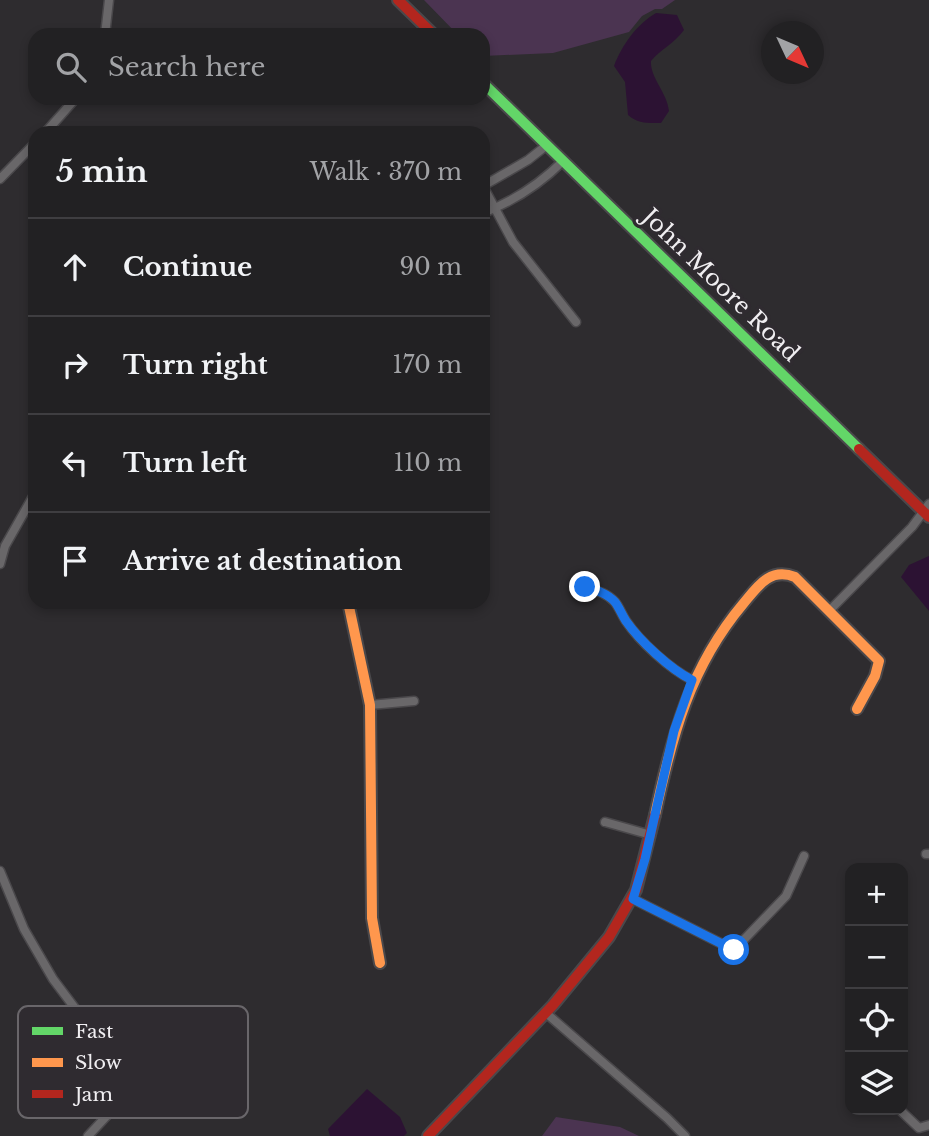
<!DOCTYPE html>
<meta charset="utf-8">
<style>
:root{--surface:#222123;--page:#2e2e30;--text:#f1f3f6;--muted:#a2a3a6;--line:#3f3e41}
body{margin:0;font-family:"Libre Baskerville",serif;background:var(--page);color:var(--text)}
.controls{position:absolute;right:21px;bottom:21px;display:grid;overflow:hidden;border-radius:14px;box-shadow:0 4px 10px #0003}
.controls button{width:63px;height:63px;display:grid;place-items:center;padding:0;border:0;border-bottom:2px solid var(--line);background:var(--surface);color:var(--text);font:35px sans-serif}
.compass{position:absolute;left:761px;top:21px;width:63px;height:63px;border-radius:50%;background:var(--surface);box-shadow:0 4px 10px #0003;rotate:134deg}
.stop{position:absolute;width:21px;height:21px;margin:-16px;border:5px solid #1a73e8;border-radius:50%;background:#fff}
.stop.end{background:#1a73e8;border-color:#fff;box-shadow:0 2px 7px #0008}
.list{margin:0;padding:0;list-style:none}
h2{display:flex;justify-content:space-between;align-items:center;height:91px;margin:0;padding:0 28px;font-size:30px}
h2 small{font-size:23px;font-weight:400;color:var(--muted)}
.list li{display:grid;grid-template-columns:46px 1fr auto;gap:21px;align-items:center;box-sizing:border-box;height:98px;padding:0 28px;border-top:2px solid var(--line)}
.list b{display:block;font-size:26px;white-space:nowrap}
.list em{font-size:23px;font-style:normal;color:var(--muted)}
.icon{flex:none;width:38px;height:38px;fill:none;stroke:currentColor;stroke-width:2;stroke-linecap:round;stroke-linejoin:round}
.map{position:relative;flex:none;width:929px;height:1136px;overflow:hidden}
.search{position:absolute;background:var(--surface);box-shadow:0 4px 10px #0003;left:28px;top:28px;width:462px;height:77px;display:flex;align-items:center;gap:18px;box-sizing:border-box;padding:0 24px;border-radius:21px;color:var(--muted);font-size:26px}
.panel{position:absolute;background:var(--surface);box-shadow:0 4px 10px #0003;left:28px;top:126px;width:462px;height:483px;border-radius:21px}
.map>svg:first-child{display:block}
.green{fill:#4b3451}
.water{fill:#2c1233}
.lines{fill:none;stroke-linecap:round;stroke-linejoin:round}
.street-casing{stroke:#4a484b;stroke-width:11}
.fast-casing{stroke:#4a484b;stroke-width:14}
.slow-casing{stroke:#4a484b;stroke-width:14}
.jam-casing{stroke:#4a484b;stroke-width:14}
.street{stroke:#696769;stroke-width:8}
.fast{stroke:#63d668;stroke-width:10}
.slow{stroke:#ff974d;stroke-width:10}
.jam{stroke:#b3261e;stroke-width:10}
.route{stroke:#1a73e8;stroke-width:9}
.labels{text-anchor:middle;stroke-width:7;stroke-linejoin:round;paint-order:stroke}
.street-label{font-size:23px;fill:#f0eef1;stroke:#2f2b30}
.key{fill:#2f2b30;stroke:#69666a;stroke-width:2}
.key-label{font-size:19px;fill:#f0eef1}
</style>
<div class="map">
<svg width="929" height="1136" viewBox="0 0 929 1136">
<rect width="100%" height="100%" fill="#2e2c2f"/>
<g class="green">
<polygon points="424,0 675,0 662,9 655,9 642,16 629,32 553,53 483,56 483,35 458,35"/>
<polygon points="556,1117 620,1127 639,1136 542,1136"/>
</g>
<g class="water">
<path d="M656 13 677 15 684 30C674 44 661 49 651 61 650 78 667 92 669 111L661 123C648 123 638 124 628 115L625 82 614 66C622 45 637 24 656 13Z"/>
<polygon points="929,556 929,611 901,577 909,565"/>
<polygon points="367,1089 400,1117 407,1133 404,1136 330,1136 328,1129"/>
</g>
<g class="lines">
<g class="street-casing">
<g id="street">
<polyline points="105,35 109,0"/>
<polyline points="45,133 76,98"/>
<polyline points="0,179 35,143"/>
<polyline points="483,186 513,242 576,322"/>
<polyline points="483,186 528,160 547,145"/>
<path d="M483 213C514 201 540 184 563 161"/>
<polyline points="0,564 5,546 35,493"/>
<path d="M585 587C595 590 607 593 615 602 619 607 622 615 626 621 640 642 670 669 692 680"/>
<polyline points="830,610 912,527 929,504"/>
<polyline points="370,705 414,701"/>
<polyline points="605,822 651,835"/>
<polyline points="926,854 929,854"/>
<polyline points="0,871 24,929 53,979 117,1064 115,1107 88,1136"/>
<polyline points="633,899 734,950 786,896 804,856"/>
<polyline points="546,1013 667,1118 685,1136"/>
<polyline points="900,1110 919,1128 929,1125"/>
</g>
</g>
<g class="fast-casing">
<polyline id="fast" points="483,83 859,449"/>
</g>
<g class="slow-casing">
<g id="slow">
<polyline points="348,602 370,705 372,918 380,963"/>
<path d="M655 815C672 736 690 667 743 604 758 586 770 567 795 577L879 661 875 676 857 709"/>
</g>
</g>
<g class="jam-casing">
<g id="jam">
<polyline points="398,0 434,35"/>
<polyline points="859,449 929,517"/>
<polyline points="428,1136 553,1005 609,937 636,890 655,815"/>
</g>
</g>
<use href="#street" class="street"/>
<use href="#fast" class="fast"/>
<use href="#slow" class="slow"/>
<use href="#jam" class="jam"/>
</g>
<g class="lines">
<path class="route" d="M585 587C595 590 607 593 615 602 619 607 622 615 626 621 640 641 670 669 692 680L674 731 645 859 633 899 734 950"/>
</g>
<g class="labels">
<g class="street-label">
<text transform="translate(721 285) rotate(44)" y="8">John Moore Road</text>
</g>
</g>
<rect x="18" y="1006" width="230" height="112" rx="10" class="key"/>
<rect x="32" y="1027" width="31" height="8" fill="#63d668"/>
<rect x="32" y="1058" width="31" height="9" fill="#ff974d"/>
<rect x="32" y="1090" width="31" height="8" fill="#b3261e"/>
<g class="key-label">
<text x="75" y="1038">Fast</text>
<text x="75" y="1069">Slow</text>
<text x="75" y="1101">Jam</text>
</g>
</svg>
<div class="controls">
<button>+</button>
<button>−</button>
<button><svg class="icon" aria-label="locate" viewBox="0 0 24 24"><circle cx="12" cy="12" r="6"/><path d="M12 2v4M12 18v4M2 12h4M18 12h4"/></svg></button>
<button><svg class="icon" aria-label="layers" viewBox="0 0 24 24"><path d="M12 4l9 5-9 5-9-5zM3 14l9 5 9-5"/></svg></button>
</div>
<svg class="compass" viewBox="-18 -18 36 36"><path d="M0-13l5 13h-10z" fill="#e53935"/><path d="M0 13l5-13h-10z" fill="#a2a3a6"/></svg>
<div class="stop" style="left:734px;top:950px"></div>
<div class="stop end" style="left:585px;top:587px"></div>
<div class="search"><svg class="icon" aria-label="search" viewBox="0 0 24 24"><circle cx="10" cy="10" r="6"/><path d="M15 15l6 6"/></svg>Search here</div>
<section class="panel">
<h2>5 min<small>Walk · 370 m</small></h2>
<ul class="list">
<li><svg class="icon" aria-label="ahead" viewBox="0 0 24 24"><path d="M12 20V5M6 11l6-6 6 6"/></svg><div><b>Continue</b></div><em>90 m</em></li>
<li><svg class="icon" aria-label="right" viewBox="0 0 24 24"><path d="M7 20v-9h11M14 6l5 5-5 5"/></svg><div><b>Turn right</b></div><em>170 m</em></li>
<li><svg class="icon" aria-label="left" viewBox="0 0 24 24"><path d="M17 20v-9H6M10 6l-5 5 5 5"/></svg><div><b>Turn left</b></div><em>110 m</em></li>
<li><svg class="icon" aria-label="arrive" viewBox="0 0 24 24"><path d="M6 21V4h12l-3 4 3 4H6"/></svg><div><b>Arrive at destination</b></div></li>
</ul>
</section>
</div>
